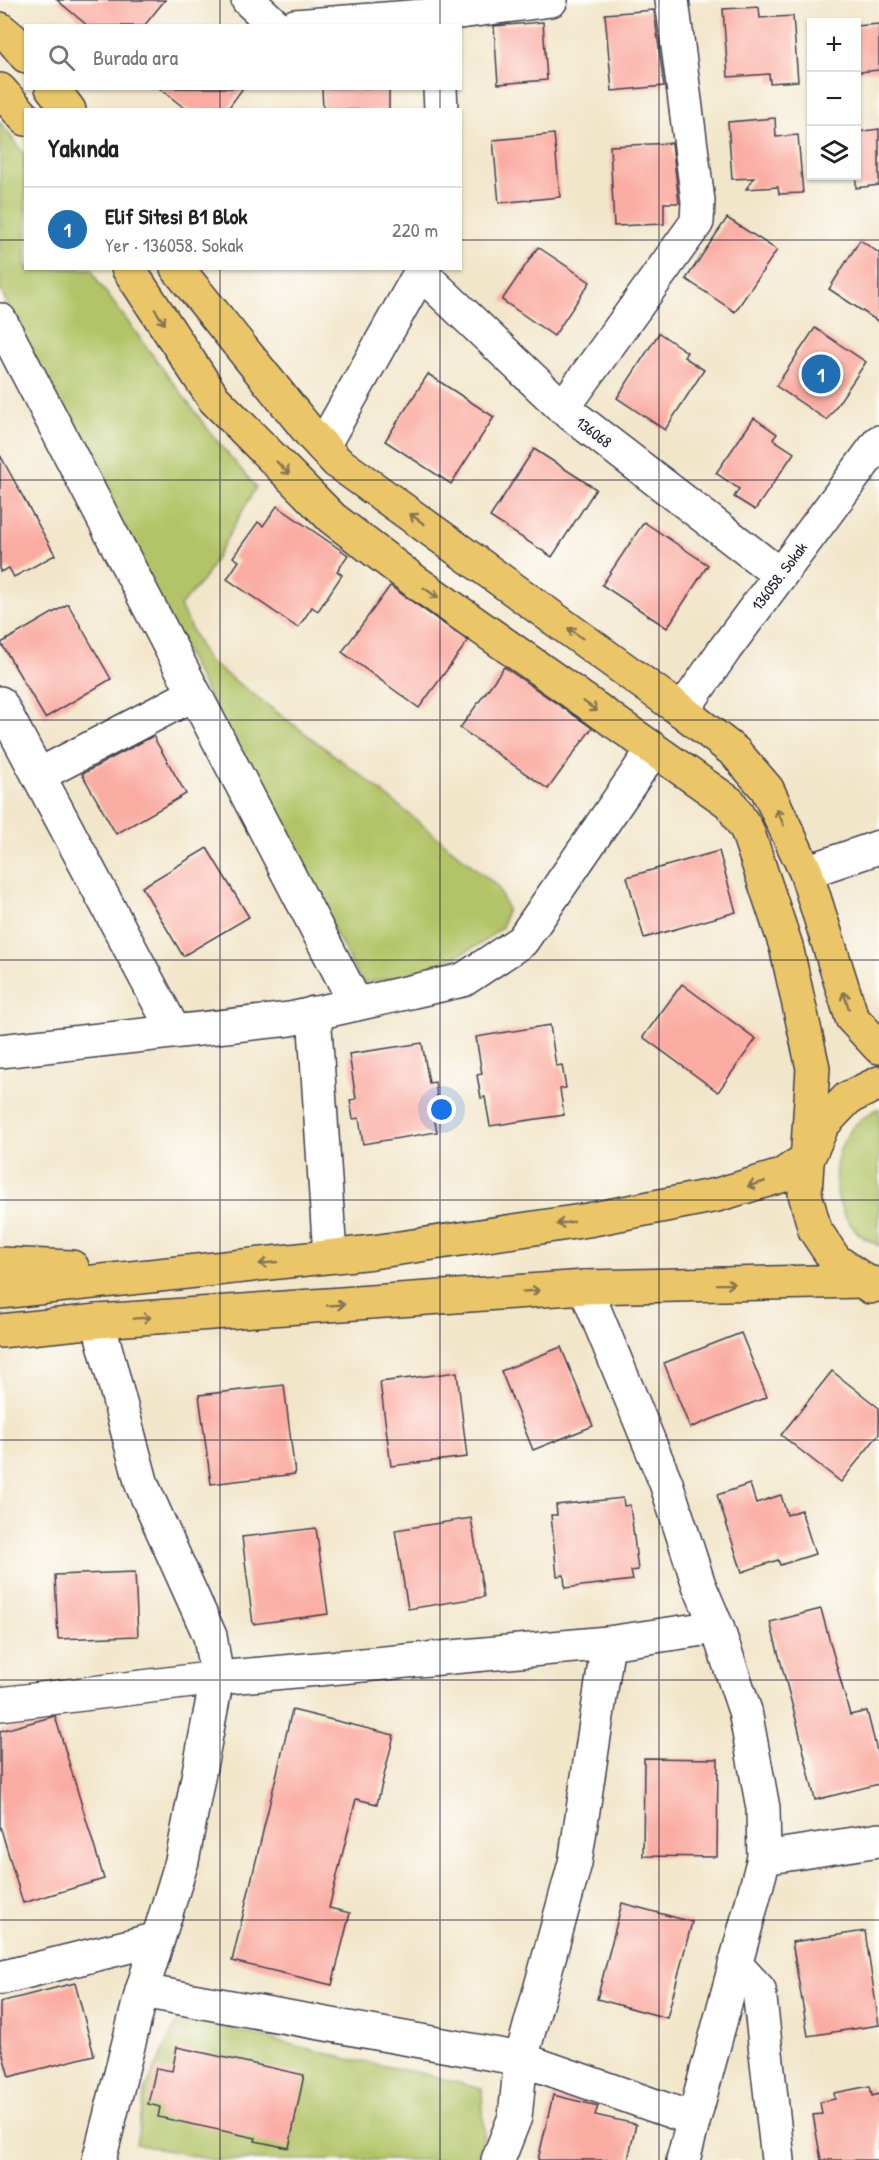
<!DOCTYPE html>
<html lang="tr">
<meta charset="utf-8">
<style>
:root{--surface:#fff;--page:#f2f2f2;--text:#222;--muted:#767676;--line:#e0e0e0;--accent:#1f6fb2}
body{margin:0;font-family:"Patrick Hand",sans-serif;background:var(--page);color:var(--text)}
.controls{position:absolute;right:18px;top:18px;display:grid;overflow:hidden;border-radius:0px;box-shadow:0 2px 4px #0004}
.controls button{width:54px;height:54px;display:grid;place-items:center;padding:0;border:0;border-bottom:2px solid var(--line);background:var(--surface);color:var(--text);font:30px sans-serif}
.you{position:absolute;left:442px;top:1110px;width:21px;height:21px;margin:-15px;border:4px solid #fff;border-radius:50%;background:#1a73e8;box-shadow:0 0 0 9px #1a73e833}
.badge{display:grid;place-items:center;width:39px;height:39px;border-radius:50%;background:var(--accent);color:#fff;font-size:20px;font-weight:700}
.pin{position:absolute;translate:-50% -50%;border:3px solid #fff;box-shadow:0 2px 6px #0006}
.list{margin:0;padding:0;list-style:none}
h2{display:flex;justify-content:space-between;align-items:center;height:78px;margin:0;padding:0 24px;font-size:26px}
h2 small{font-size:20px;font-weight:400;color:var(--muted)}
.list li{display:grid;grid-template-columns:39px 1fr auto;gap:18px;align-items:center;box-sizing:border-box;height:84px;padding:0 24px;border-top:2px solid var(--line)}
.list b{display:block;font-size:22px;white-space:nowrap}
.list p{margin:0;font-size:20px;white-space:nowrap;color:var(--muted)}
.list em{font-size:20px;font-style:normal;color:var(--muted)}
.icon{flex:none;width:33px;height:33px;fill:none;stroke:currentColor;stroke-width:2;stroke-linecap:round;stroke-linejoin:round}
.map{position:relative;flex:none;width:879px;height:2160px;overflow:hidden}
.search{position:absolute;background:var(--surface);box-shadow:0 2px 4px #0004;left:24px;top:24px;width:438px;height:66px;display:flex;align-items:center;gap:15px;box-sizing:border-box;padding:0 21px;border-radius:0px;color:var(--muted);font-size:22px}
.panel{position:absolute;background:var(--surface);box-shadow:0 2px 4px #0004;left:24px;top:108px;width:438px;height:162px;border-radius:0px}
.map>svg:first-child{display:block}
.green{fill:#b3c467;stroke:#6a7351;stroke-width:1.5}
.building{fill:#faaca2}
.lines{fill:none;stroke-linecap:round;stroke-linejoin:round}
.minor-casing{stroke:#413f50;stroke-width:36}
.major-casing{stroke:#413f50;stroke-width:36}
.minor{stroke:#fff;stroke-width:33}
.major{stroke:#ebc669;stroke-width:33}
.oneway{stroke:#867452}
.grid{fill:none;stroke:#22223b;stroke-width:1.5;stroke-opacity:0.55}
.labels{text-anchor:middle;stroke-width:4.5;stroke-linejoin:round;paint-order:stroke}
.street-label{font-size:16px;fill:#22223b;stroke:#fdfcf7}
</style>
<div class="map">
<svg width="879" height="2160" viewBox="0 0 879 2160">
<rect width="100%" height="100%" fill="#fdfcf7"/>
<filter id="ink" filterUnits="userSpaceOnUse"><feTurbulence type="fractalNoise" baseFrequency=".0167" numOctaves="2"/><feDisplacementMap in="SourceGraphic" scale="12" xChannelSelector="R" yChannelSelector="G"/><feConvolveMatrix kernelMatrix="1 2 1 2 8 2 1 2 1" color-interpolation-filters="sRGB"/></filter>
<filter id="wash" filterUnits="userSpaceOnUse"><feTurbulence type="fractalNoise" baseFrequency=".008" numOctaves="4" result="noise"/><feDisplacementMap in="SourceGraphic" scale="24" xChannelSelector="R" yChannelSelector="G"/><feGaussianBlur stdDeviation="1.35" result="paint"/><feColorMatrix in="noise" values="0 0 0 0 0 0 0 0 0 0 0 0 0 0 0 0 0 1.4 0 .05"/><feComposite in="paint" operator="in"/></filter>
<g filter="url(#wash)">
<rect width="100%" height="100%" fill="#f2e6ca"/>
<g class="green">
<polygon points="0,122 25,155 26,268 92,269 98,282 216,440 256,487 204,579 180,606 206,659 371,783 497,886 507,908 502,927 480,944 433,968 406,976 362,983 93,479 0,289"/>
<path d="M879 1108V1246C874 1243 868 1240 863 1237 834 1214 828 1170 845 1139 852 1125 866 1115 879 1108Z"/>
<polygon points="180,2016 348,2059 420,2073 482,2089 484,2136 476,2160 213,2160 136,2144 146,2088"/>
</g>
<g id="blocks">
<g class="building">
<polygon points="57,0 165,0 144,26 88,26"/>
<polygon points="759,7 760,18 793,16 798,81 770,83 769,74 728,77 723,9"/>
<polygon points="654,10 664,86 612,91 605,14"/>
<polygon points="543,22 547,80 498,84 494,26"/>
<polygon points="879,24 879,70 859,72 856,63 856,26"/>
<polygon points="159,88 243,88 227,110 187,110"/>
<polygon points="322,88 389,88 389,110 323,110"/>
<polygon points="775,118 776,137 798,135 803,193 779,194 778,187 746,189 754,178 732,179 728,122"/>
<polygon points="879,129 879,185 856,188 856,132"/>
<polygon points="554,134 560,197 499,203 493,140"/>
<polygon points="672,143 679,203 664,203 664,224 614,226 610,146"/>
<polygon points="727,218 777,250 735,312 686,279"/>
<polygon points="860,240 879,253 879,322 829,289"/>
<polygon points="538,247 590,282 554,336 502,300"/>
<polygon points="815,328 866,362 827,420 776,386"/>
<polygon points="659,333 687,352 684,357 704,370 665,430 617,398"/>
<polygon points="428,374 494,417 451,484 385,441"/>
<polygon points="754,418 777,434 773,439 794,453 755,510 734,497 739,489 716,473"/>
<polygon points="534,449 596,489 552,557 490,517"/>
<polygon points="0,455 55,555 14,577 9,568 0,572"/>
<polygon points="277,506 348,555 337,571 342,575 318,611 312,607 298,628 227,579 239,561 233,557 258,522 263,526"/>
<polygon points="644,522 708,565 667,628 602,585"/>
<polygon points="390,586 468,641 419,708 342,652"/>
<polygon points="68,604 111,679 45,718 1,643"/>
<polygon points="504,667 592,728 548,789 460,728"/>
<polygon points="153,736 186,794 116,834 82,774"/>
<polygon points="207,848 249,917 183,956 142,887"/>
<polygon points="719,851 736,912 644,938 627,877"/>
<polygon points="682,984 756,1039 718,1092 643,1037"/>
<polygon points="550,1025 556,1066 562,1065 566,1088 560,1089 564,1115 490,1126 485,1097 481,1098 477,1075 482,1074 476,1037"/>
<polygon points="422,1043 429,1083 435,1082 438,1105 432,1106 437,1132 363,1144 359,1118 353,1119 350,1100 356,1099 349,1054"/>
<polygon points="741,1333 767,1397 690,1428 664,1363"/>
<polygon points="561,1347 593,1426 533,1450 501,1371"/>
<polygon points="832,1371 879,1408 879,1434 841,1482 781,1435"/>
<polygon points="457,1372 467,1457 391,1466 380,1382"/>
<polygon points="284,1385 295,1474 211,1484 199,1395"/>
<polygon points="750,1484 756,1503 781,1495 787,1515 801,1510 815,1554 780,1565 778,1560 742,1572 717,1495"/>
<polygon points="623,1498 624,1506 630,1505 638,1570 631,1571 633,1580 565,1588 564,1575 557,1576 551,1515 557,1515 556,1505"/>
<polygon points="471,1518 484,1597 408,1609 395,1530"/>
<polygon points="316,1528 328,1614 253,1624 242,1537"/>
<polygon points="135,1572 138,1636 58,1639 55,1575"/>
<polygon points="821,1609 850,1715 867,1711 879,1759 879,1784 815,1800 798,1727 770,1622"/>
<polygon points="292,1710 394,1735 377,1804 356,1799 329,1908 350,1913 332,1985 232,1961"/>
<polygon points="55,1716 104,1879 23,1903 0,1826 0,1731"/>
<polygon points="644,1758 718,1759 717,1857 643,1856"/>
<polygon points="622,1903 692,1922 667,2018 597,1999"/>
<polygon points="865,1931 879,2025 808,2036 792,1942"/>
<polygon points="75,1983 94,2055 9,2077 0,2044 0,2002"/>
<polygon points="177,2047 304,2075 289,2148 255,2141 256,2138 158,2117 160,2107 148,2104 156,2068 172,2071"/>
<polygon points="870,2086 872,2096 879,2094 879,2160 821,2160 813,2115 822,2114 820,2102 835,2099 834,2093"/>
<polygon points="553,2095 598,2106 595,2115 636,2124 628,2160 538,2160"/>
</g>
</g>
</g>
<g filter="url(#ink)">
<use href="#blocks" fill-opacity="0" stroke="#413f50" stroke-width="1.5"/>
<g class="lines">
<g class="minor-casing">
<g id="minor">
<polyline points="248,0 276,26"/>
<polyline points="295,26 437,15 551,0"/>
<polyline points="440,88 441,110"/>
<polyline points="421,273 563,408 780,575"/>
<polyline points="0,320 356,1004"/>
<polyline points="563,408 697,222 698,201 672,0"/>
<polyline points="323,446 423,268"/>
<polyline points="0,703 174,1031"/>
<polyline points="682,711 725,649 879,442"/>
<polyline points="39,775 194,694"/>
<polyline points="806,872 879,847"/>
<polyline points="314,1013 330,1256"/>
<polyline points="0,1051 290,1019 463,980 522,941 653,750"/>
<polyline points="585,1287 666,1483 699,1585 717,1627 745,1711 763,1808 764,1858 683,2160"/>
<polyline points="98,1321 142,1485 210,1636 217,1678 182,1861 142,1991 99,2160"/>
<polyline points="0,1704 217,1678 608,1643 717,1627"/>
<polyline points="764,1858 879,1840"/>
<polyline points="735,1964 759,1990 778,2160"/>
<polyline points="0,1978 158,1939"/>
<polyline points="142,1991 521,2059 693,2119"/>
<polyline points="498,2160 515,2117 521,2059 575,1863 608,1643"/>
</g>
</g>
<g class="major-casing">
<g id="major">
<polyline points="0,29 12,39 26,56"/>
<polyline points="52,88 69,110"/>
<polyline points="0,90 26,119"/>
<polyline points="128,268 214,399 332,518 416,582 730,803 747,830 786,946 813,1068 805,1194 815,1230 835,1260 865,1281 879,1285"/>
<polyline points="177,268 311,434 337,462 682,711 735,752 767,789 806,872 852,1018 879,1047"/>
<polyline points="0,1264 72,1267"/>
<polyline points="0,1292 373,1252 588,1220 717,1195 781,1176 808,1158 823,1124 848,1098 879,1083"/>
<polyline points="0,1331 98,1321 585,1287 865,1281 870,1287"/>
</g>
</g>
<use href="#minor" class="minor"/>
<use href="#major" class="major"/>
</g>
<defs><path id="oneway-shaft" d="M-6 0H5M1.5-3L5.5 0L1.5 3" fill="none" stroke-width="1.6" stroke-linecap="round" stroke-linejoin="round" transform="scale(1.5)"/></defs>
<g class="oneway">
<use href="#oneway-shaft" transform="translate(160 317) rotate(56)"/>
<use href="#oneway-shaft" transform="translate(283 468) rotate(45)"/>
<use href="#oneway-shaft" transform="translate(417 519) rotate(-144)"/>
<use href="#oneway-shaft" transform="translate(431 593) rotate(35)"/>
<use href="#oneway-shaft" transform="translate(575 633) rotate(-144)"/>
<use href="#oneway-shaft" transform="translate(590 706) rotate(35)"/>
<use href="#oneway-shaft" transform="translate(780 817) rotate(-115)"/>
<use href="#oneway-shaft" transform="translate(846 1000) rotate(-108)"/>
<use href="#oneway-shaft" transform="translate(756 1184) rotate(164)"/>
<use href="#oneway-shaft" transform="translate(565 1223) rotate(171)"/>
<use href="#oneway-shaft" transform="translate(268 1263) rotate(174)"/>
<use href="#oneway-shaft" transform="translate(726 1284) rotate(-1)"/>
<use href="#oneway-shaft" transform="translate(531 1291) rotate(-4)"/>
<use href="#oneway-shaft" transform="translate(336 1305) rotate(-4)"/>
<use href="#oneway-shaft" transform="translate(142 1318) rotate(-4)"/>
</g>
</g>
<path class="grid" d="M220 0V26M440 0V26M659 0V2160M220 88V110M440 88V110M0 240H26M460 240H879M220 268V2160M440 268V2160M0 480H879M0 720H879M0 960H879M0 1200H879M0 1440H879M0 1680H879M0 1920H879"/>
<g class="labels">
<g class="street-label">
<text transform="translate(594 432) rotate(37)" y="6">136068</text>
<text transform="translate(779 576) rotate(-53)" y="6">136058. Sokak</text>
</g>
</g>
</svg>
<div class="controls">
<button>+</button>
<button>−</button>
<button><svg class="icon" aria-label="layers" viewBox="0 0 24 24"><path d="M12 4l9 5-9 5-9-5zM3 14l9 5 9-5"/></svg></button>
</div>
<div class="you"></div>
<div class="pin badge" style="left:821px;top:374px">1</div>
<div class="search"><svg class="icon" aria-label="search" viewBox="0 0 24 24"><circle cx="10" cy="10" r="6"/><path d="M15 15l6 6"/></svg>Burada ara</div>
<section class="panel">
<h2>Yakında<small></small></h2>
<ul class="list">
<li><span class="badge">1</span><div><b>Elif Sitesi B1 Blok</b><p>Yer · 136058. Sokak</p></div><em>220 m</em></li>
</ul>
</section>
</div>
